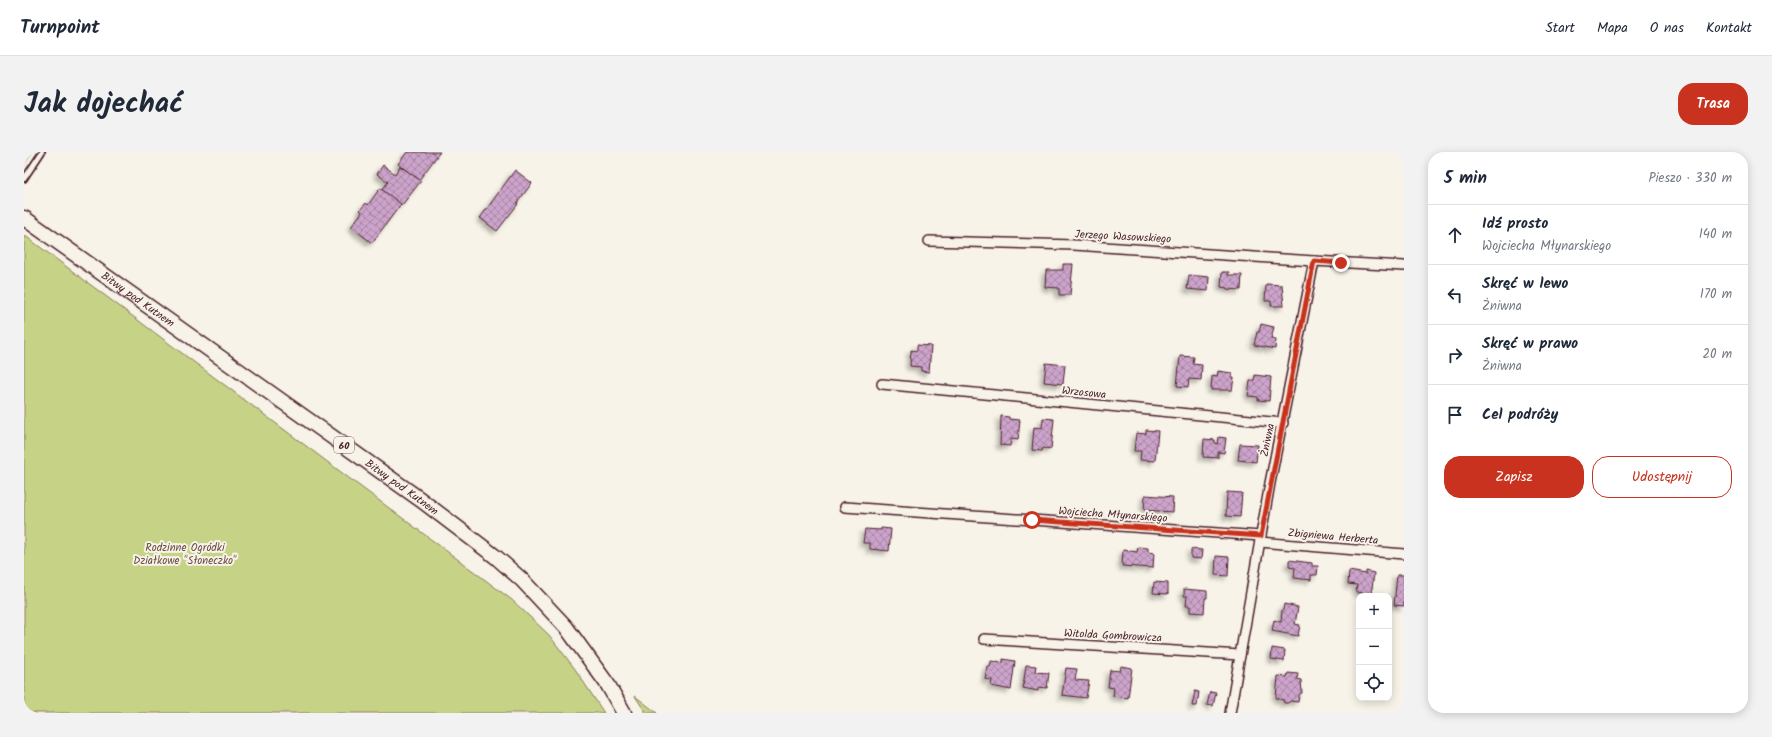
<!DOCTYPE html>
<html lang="pl">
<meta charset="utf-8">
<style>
:root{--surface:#fff;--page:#f2f2f3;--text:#1f2937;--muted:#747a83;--line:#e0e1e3;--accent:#c8321e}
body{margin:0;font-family:Kalam,sans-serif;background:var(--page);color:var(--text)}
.controls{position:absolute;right:12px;bottom:12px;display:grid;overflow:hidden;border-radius:8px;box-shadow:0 2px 10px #0003}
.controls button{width:36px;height:36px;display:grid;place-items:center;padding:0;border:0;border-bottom:1px solid var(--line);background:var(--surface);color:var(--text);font:20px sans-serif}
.stop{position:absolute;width:12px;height:12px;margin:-9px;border:3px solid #c8321e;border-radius:50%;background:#fff}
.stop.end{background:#c8321e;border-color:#fff;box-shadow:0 1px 4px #0008}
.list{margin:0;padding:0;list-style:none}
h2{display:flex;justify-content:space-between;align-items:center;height:52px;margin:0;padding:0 16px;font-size:17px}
h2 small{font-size:13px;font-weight:400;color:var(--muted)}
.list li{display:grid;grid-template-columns:26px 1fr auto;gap:12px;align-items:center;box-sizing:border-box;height:60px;padding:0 16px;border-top:1px solid var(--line)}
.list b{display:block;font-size:15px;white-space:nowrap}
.list p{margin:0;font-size:13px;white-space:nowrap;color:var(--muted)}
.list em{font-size:13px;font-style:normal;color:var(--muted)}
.actions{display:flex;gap:8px;padding:12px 16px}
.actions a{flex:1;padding:9px 0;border:1px solid var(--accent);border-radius:16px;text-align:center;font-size:14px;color:var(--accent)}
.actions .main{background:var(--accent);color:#fff}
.icon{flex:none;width:22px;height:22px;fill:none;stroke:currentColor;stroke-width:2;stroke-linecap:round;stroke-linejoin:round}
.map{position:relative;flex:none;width:1380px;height:561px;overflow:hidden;border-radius:16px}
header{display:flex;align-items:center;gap:24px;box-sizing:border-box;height:56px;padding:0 20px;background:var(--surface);border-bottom:1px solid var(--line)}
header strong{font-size:19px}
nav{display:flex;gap:22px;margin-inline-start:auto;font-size:14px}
.intro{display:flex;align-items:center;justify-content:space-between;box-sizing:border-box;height:96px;padding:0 24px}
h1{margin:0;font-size:28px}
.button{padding:10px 18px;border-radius:16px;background:var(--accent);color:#fff;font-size:14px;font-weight:700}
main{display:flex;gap:24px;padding:0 24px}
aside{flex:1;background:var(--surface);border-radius:16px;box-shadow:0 2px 10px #0003}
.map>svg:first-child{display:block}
.grass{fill:url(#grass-dots);stroke:#887959}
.green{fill:#c6d387;stroke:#887959}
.building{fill:url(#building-cross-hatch);stroke:#4a1f2b;filter:url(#shadow)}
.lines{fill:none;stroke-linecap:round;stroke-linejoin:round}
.service-casing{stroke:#4a1f2b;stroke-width:8}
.minor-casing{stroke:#4a1f2b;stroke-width:12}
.primary-casing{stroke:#4a1f2b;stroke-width:17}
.service{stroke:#f7f3e8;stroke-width:4.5}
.minor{stroke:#f7f3e8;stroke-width:9}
.primary{stroke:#f7f3e8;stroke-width:14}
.route{stroke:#c8321e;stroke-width:5}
.labels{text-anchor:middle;stroke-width:4;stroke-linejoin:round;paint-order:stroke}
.shield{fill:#f7f3e8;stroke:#7e5f64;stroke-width:1}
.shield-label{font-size:10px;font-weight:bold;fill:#4a1f2b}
.street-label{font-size:11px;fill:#4a1f2b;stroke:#f7f3e8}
.park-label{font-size:11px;fill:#694c42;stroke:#f7f3e8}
</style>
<header>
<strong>Turnpoint</strong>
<nav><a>Start</a><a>Mapa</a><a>O nas</a><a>Kontakt</a></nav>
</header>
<div class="intro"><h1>Jak dojechać</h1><a class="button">Trasa</a></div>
<main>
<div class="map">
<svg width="1380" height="561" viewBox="0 0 1380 561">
<defs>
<pattern id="grass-dots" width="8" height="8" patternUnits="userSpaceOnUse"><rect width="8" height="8" fill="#c6d387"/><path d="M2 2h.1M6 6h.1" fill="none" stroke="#acb575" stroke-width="1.8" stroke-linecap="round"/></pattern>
<pattern id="building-cross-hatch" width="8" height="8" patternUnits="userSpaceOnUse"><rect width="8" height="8" fill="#cca4cb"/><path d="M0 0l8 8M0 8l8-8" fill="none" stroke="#a885a5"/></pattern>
<filter id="shadow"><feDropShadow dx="-3.5" dy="3.5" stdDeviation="2" flood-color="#0004"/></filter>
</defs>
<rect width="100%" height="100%" fill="#f7f3e8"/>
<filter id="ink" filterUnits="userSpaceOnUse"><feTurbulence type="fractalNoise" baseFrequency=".025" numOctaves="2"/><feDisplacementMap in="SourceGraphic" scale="8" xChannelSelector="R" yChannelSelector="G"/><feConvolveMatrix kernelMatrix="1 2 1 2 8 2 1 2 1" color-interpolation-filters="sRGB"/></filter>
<g filter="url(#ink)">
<polygon class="grass" points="611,544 633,561 622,561"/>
<polygon class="green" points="0,83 488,448 525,483 551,517 580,561 0,561"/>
<g class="building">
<polygon points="0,0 8,0 0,11"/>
<polygon points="383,0 416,0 395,28 374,12"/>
<polygon points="359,13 371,22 376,14 397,29 378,53 358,38 364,30 353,22"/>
<polygon points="491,18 508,31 493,51 494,52 473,79 456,66"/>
<polygon points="356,36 377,52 348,91 327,75 338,60 336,58 342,51 344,53"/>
<polygon points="1039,112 1049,112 1046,143 1035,143 1035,136 1021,135 1022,118 1039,118"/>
<polygon points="1198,120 1205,120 1204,123 1218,123 1217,138 1203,137 1203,136 1197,135"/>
<polygon points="1165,123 1185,125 1184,139 1163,137"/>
<polygon points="1242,132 1258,133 1260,154 1247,154 1247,149 1241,149"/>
<polygon points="1237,172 1250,175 1247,187 1252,188 1251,197 1230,193 1233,180 1235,180"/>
<polygon points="893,193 907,194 905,220 897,219 897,215 886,214 887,198 893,199"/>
<polygon points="1156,204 1170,205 1169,212 1178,213 1177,228 1165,227 1164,235 1153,234"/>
<polygon points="1022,211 1041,213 1039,232 1020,230"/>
<polygon points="1194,219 1208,221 1208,226 1210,226 1208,238 1187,238 1188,224 1193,225"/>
<polygon points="1231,223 1247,225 1245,249 1234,248 1234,245 1224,244 1226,229 1230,229"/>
<polygon points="977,264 985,265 985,267 996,268 994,288 987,287 986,294 976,293"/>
<polygon points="1019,266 1030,267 1027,297 1019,296 1018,299 1008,298 1010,275 1018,276"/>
<polygon points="1122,278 1134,279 1131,309 1116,308 1117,299 1110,299 1112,281 1122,282"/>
<polygon points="1195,285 1202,286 1200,301 1194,300 1194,306 1179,305 1180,287 1191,288 1191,291 1194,292"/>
<polygon points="1216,292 1234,293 1232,310 1214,308"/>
<polygon points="1203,340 1218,341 1216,365 1202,364"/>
<polygon points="1121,343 1149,345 1148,360 1120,358"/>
<polygon points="857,376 867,377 865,399 846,397 846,391 839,391 841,377 857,378"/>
<polygon points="1114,395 1124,396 1124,400 1130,401 1129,416 1098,414 1099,398 1113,400"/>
<polygon points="1167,397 1178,398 1177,407 1167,406"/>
<polygon points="1192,404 1205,405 1204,424 1191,423"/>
<polygon points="1265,408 1288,411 1288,414 1294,414 1293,423 1287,423 1287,428 1270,426 1271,416 1265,415"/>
<polygon points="1325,419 1342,422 1342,419 1350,421 1347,444 1339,444 1339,441 1332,440 1333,433 1324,432"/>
<polygon points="1373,423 1380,423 1380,454 1370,453"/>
<polygon points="1130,430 1144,431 1144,442 1129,441"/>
<polygon points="1160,437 1183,439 1183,446 1181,446 1180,461 1166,460 1166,454 1162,454 1163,444 1160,444"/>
<polygon points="1260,452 1274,455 1271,472 1276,473 1274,484 1248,479 1250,468 1257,470 1258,458 1259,458"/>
<polygon points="1248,496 1261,498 1260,509 1247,507"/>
<polygon points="979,507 991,509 987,538 967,534 968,528 961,527 963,514 966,515 967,509 973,510 973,509 979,511"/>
<polygon points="1002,513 1012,514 1011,520 1025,521 1023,536 1014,535 1014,539 999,536"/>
<polygon points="1097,514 1108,516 1104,546 1089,544 1090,536 1084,535 1086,518 1096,519"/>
<polygon points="1042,516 1053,517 1051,528 1065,529 1062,546 1038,543"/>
<polygon points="1264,521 1274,522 1273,527 1277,528 1278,541 1275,543 1274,550 1266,549 1264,551 1260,551 1259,548 1252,546 1254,524 1263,525"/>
<polygon points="1171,539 1175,540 1173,554 1168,554"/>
<polygon points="1186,540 1192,541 1189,554 1183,553"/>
</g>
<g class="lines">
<g class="service-casing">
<polyline id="service" points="0,27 18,0"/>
</g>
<g class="minor-casing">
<g id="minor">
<polyline points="905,89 1050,93 1290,109"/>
<polyline points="858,232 1259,271"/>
<polyline points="821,355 1237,384"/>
<polyline points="1236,390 1380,402"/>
<polyline points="960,487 1216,503"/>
<polyline points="1206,561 1246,331 1290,109 1380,114"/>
</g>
</g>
<g class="primary-casing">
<g id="primary">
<path id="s1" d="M0 66 397 348 472 405 498 428 542 475 584 533 600 561"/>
</g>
</g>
<use href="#service" class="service"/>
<use href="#minor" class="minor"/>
<use href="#primary" class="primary"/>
</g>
</g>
<g class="lines" filter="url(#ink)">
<polyline class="route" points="1008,368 1237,384 1290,109 1317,111"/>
</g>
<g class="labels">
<rect class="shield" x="310" y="285" width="20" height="16" rx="3"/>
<g class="shield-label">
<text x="320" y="297">60</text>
</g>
<g class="street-label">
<text transform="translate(1099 84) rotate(3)" y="4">Jerzego Wasowskiego</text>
<text dy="4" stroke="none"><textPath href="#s1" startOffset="140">Bitwy pod Kutnem</textPath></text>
<text transform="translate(1060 240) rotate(6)" y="4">Wrzosowa</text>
<text transform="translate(1243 288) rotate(-78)" y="4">Żniwna</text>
<text dy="4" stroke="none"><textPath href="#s1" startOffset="464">Bitwy pod Kutnem</textPath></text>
<text transform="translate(1089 362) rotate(4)" y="4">Wojciecha Młynarskiego</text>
<text transform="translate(1309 384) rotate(5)" y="4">Zbigniewa Herberta</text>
<text transform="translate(1089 483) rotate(3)" y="4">Witolda Gombrowicza</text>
</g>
<g class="park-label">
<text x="161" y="399">Rodzinne Ogródki<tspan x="161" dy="13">Działkowe "Słoneczko"</tspan></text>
</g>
</g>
</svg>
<div class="controls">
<button>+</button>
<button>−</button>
<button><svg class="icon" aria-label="locate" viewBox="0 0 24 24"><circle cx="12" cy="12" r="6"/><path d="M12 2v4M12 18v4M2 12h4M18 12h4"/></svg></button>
</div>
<div class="stop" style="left:1008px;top:368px"></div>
<div class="stop end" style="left:1317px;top:111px"></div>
</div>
<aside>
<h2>5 min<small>Pieszo · 330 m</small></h2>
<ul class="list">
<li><svg class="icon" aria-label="ahead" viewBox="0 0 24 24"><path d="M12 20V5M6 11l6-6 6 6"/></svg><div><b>Idź prosto</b><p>Wojciecha Młynarskiego</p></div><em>140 m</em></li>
<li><svg class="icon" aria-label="left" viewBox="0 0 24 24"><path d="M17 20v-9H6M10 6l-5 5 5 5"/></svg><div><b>Skręć w lewo</b><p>Żniwna</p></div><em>170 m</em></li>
<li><svg class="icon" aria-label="right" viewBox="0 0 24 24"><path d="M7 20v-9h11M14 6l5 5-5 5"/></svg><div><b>Skręć w prawo</b><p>Żniwna</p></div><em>20 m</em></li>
<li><svg class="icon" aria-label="arrive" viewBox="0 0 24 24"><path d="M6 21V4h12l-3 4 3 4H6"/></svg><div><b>Cel podróży</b></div></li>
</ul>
<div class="actions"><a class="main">Zapisz</a><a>Udostępnij</a></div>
</aside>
</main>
